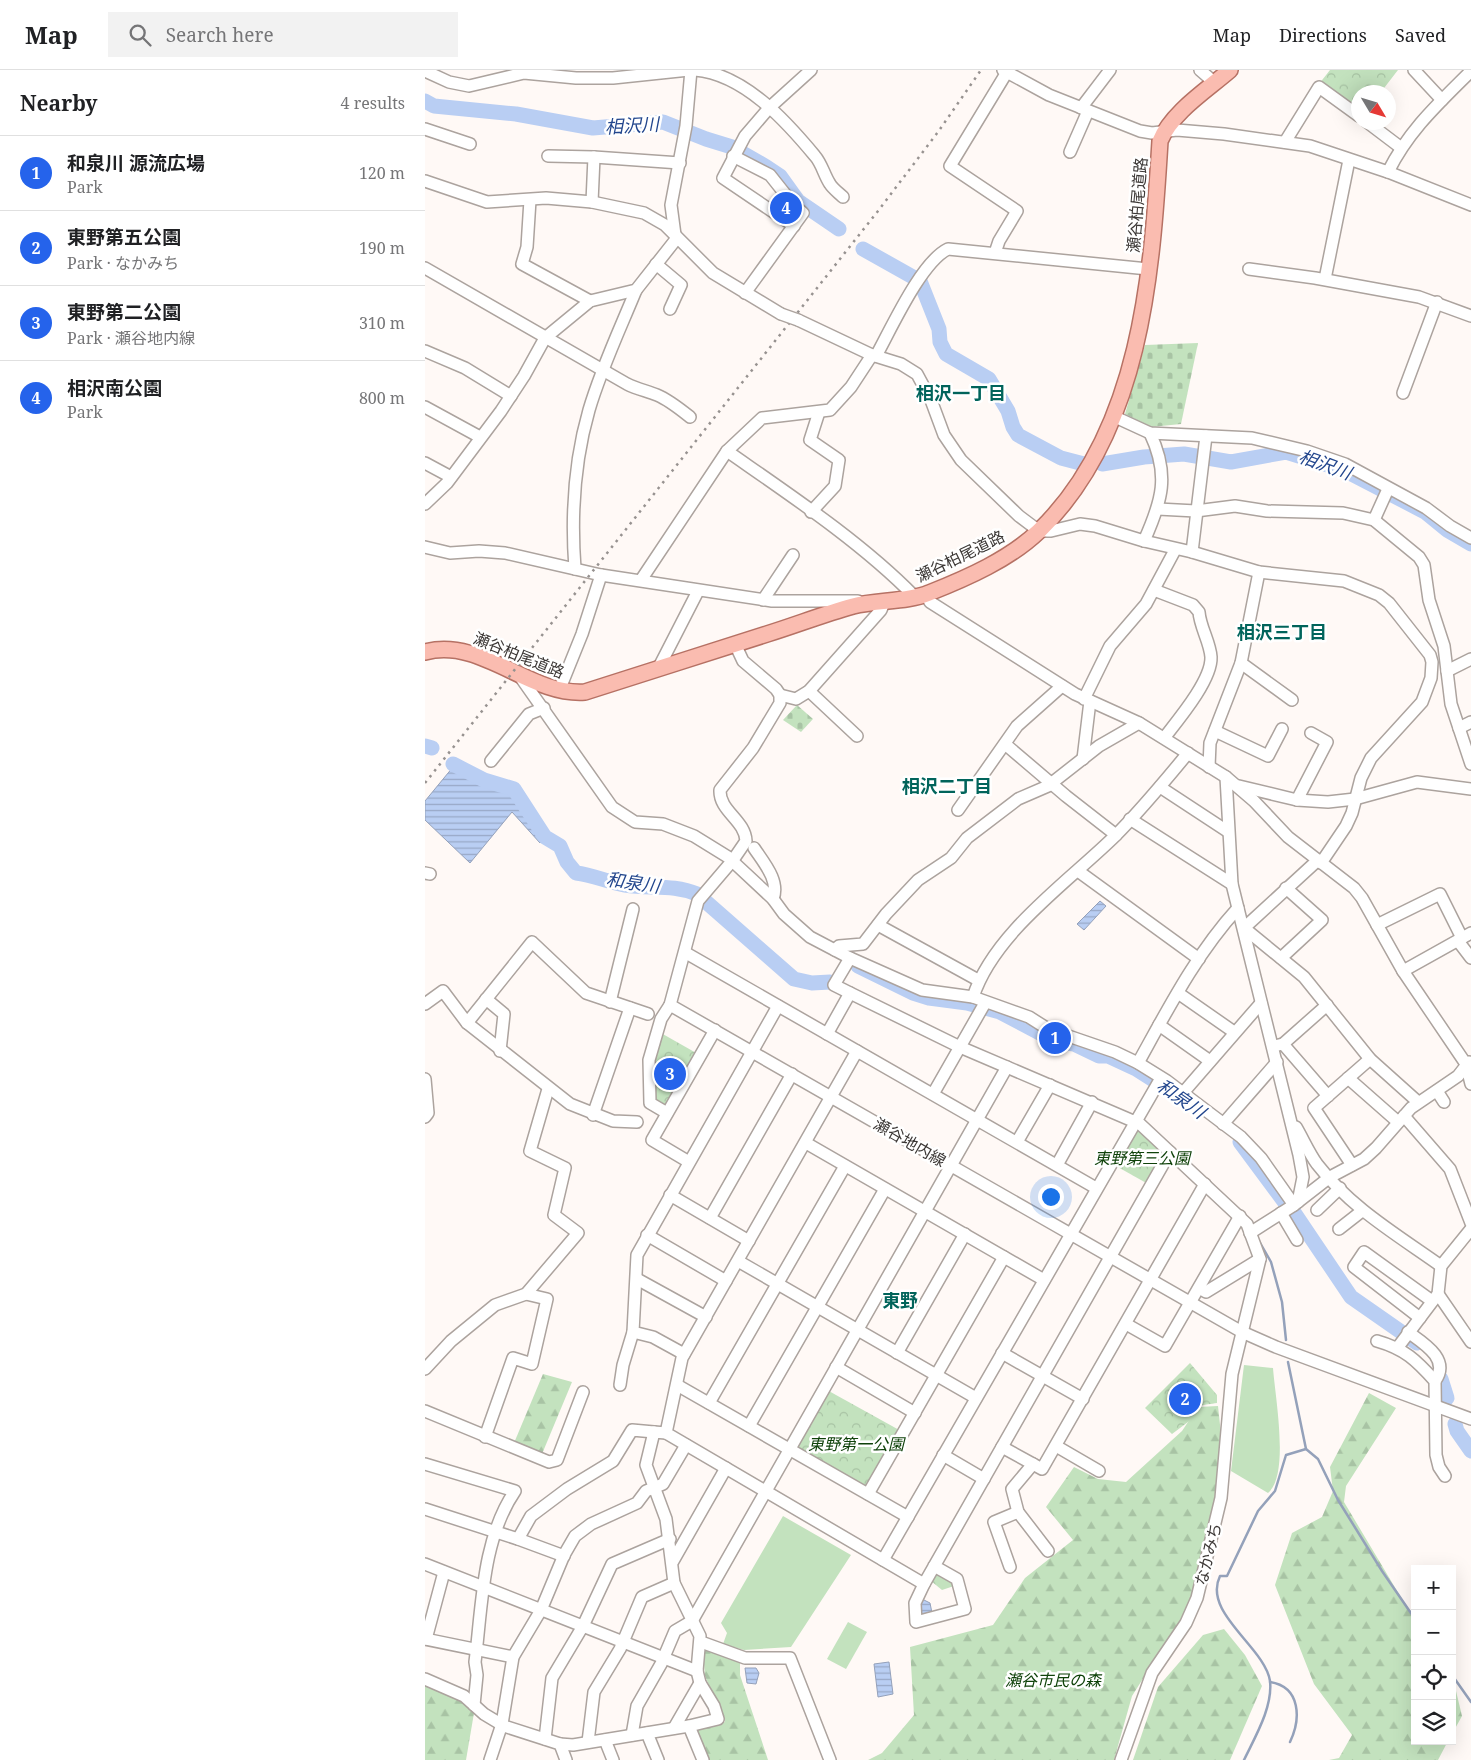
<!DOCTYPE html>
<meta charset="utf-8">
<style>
:root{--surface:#fff;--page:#f2f2f2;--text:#202124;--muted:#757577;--line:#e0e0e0;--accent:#2563eb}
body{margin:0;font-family:"Noto Serif","Noto Sans JP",serif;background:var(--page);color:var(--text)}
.controls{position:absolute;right:15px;bottom:15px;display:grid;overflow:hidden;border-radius:0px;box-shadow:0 5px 20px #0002}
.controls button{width:45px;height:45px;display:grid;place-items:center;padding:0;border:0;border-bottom:1px solid var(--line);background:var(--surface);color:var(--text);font:25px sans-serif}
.compass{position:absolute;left:926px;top:15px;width:45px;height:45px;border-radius:50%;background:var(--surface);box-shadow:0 5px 20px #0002;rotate:128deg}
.you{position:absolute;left:625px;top:1126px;width:18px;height:18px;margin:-12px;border:4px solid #fff;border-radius:50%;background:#1a73e8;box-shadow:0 0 0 8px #1a73e833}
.badge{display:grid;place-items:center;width:32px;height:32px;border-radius:50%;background:var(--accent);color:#fff;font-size:16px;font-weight:700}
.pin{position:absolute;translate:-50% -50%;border:2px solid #fff;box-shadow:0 1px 5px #0006}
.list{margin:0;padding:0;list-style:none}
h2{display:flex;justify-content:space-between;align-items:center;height:65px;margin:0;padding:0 20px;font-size:21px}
h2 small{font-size:16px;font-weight:400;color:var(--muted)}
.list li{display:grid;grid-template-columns:32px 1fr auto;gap:15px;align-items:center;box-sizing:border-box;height:75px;padding:0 20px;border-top:1px solid var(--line)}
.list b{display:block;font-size:19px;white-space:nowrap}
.list p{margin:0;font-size:16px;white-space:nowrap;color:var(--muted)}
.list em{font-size:16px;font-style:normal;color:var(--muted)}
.icon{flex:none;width:28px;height:28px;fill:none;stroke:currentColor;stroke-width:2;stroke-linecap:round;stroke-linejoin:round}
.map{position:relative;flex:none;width:1046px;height:1690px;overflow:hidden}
header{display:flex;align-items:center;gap:30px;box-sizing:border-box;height:70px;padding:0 25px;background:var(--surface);border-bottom:1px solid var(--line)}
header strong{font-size:24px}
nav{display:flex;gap:28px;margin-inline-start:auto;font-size:18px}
.search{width:350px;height:45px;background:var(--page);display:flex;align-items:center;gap:12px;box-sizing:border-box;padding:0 18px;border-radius:0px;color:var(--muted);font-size:19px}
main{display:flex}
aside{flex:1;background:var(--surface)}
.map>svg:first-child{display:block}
.forest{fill:url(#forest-firs)}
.cemetery{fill:url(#cemetery-stones)}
.park{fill:url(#park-crowns)}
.pitch{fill:#c3e2be}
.water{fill:url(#water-rules);stroke:#94a1ba}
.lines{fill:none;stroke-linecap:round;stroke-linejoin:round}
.stream{stroke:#94a1ba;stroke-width:2.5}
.river{stroke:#b9cef3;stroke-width:15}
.minor-casing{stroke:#aca39e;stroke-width:14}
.major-casing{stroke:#b67164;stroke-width:18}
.minor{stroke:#fff;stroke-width:11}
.major{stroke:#fabcb0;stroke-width:15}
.rail{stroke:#979290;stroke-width:2.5;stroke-dasharray:2.5 5;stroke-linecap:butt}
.minor-bridge-casing{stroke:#aca39e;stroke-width:14;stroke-linecap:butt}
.minor-bridge{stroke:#fff;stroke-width:11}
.labels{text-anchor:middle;stroke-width:5;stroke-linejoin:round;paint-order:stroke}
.street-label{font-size:16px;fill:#3c3836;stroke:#fff}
.park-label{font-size:16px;font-style:italic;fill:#0f420a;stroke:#fff}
.water-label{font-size:18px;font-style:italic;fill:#22468d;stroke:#fff}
.neighbourhood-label{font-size:18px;font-weight:bold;fill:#01645b;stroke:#fff}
</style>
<header>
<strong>Map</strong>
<div class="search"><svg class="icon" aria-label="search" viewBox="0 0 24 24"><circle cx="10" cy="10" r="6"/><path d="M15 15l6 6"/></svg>Search here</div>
<nav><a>Map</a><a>Directions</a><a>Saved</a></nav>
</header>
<main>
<aside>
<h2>Nearby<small>4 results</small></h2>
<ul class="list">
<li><span class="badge">1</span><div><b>和泉川 源流広場</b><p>Park</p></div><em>120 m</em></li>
<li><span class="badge">2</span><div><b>東野第五公園</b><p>Park · なかみち</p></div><em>190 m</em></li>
<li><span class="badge">3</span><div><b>東野第二公園</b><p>Park · 瀬谷地内線</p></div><em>310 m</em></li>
<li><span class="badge">4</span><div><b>相沢南公園</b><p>Park</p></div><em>800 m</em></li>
</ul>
</aside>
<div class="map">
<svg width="1046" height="1690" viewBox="0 0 1046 1690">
<defs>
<pattern id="forest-firs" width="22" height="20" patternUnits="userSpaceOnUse" patternTransform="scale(1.25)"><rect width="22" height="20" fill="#c3e2be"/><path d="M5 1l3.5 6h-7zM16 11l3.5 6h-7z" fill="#a8c3a4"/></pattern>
<pattern id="cemetery-stones" width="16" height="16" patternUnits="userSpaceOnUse" patternTransform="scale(1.25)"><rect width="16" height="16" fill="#c3e2be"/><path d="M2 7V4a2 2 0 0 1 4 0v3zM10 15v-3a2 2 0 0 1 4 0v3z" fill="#a8c3a4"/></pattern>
<pattern id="park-crowns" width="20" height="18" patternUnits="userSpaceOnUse" patternTransform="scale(1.25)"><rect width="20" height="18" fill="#c3e2be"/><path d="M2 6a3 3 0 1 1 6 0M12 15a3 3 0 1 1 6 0" fill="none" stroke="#a8c3a4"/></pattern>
<pattern id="water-rules" width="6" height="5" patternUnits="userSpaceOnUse" patternTransform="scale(1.25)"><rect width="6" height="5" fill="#b9cef3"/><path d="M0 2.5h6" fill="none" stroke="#98a8c6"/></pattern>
</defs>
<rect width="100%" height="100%" fill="#fff9f6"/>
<g class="forest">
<polygon points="118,1304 147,1312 117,1384 89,1373"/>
<polygon points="944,1323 971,1338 921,1416 919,1432 990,1551 990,1671 1023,1671 1013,1690 904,1690 914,1688 927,1665 889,1614 850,1515 867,1463 897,1447 908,1421 905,1397"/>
<polygon points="793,1336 796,1364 793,1425 765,1536 754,1560 733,1585 707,1626 689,1690 443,1690 457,1683 489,1645 485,1577 568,1555 600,1508 648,1470 621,1437 649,1397 673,1409 701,1412 757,1361 773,1337"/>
<polygon points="799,1559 820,1585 837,1616 805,1690 708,1690 733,1617 778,1565"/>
<polygon points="282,1578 315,1592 315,1605 343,1690 283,1690 270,1660 300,1652 280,1606 278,1581"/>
<polygon points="0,1614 31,1627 49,1643 41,1690 0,1690"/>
<polygon points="1027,1615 1031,1621 1037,1646 1027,1664"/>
</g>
<g class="cemetery">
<polygon points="773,273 756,354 726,357 700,344 720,275"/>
<polygon points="372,635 388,649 376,662 358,650"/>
</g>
<g class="park">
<polygon points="905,0 973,0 956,22 934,22 933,43 894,14"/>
<polygon points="360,127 376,143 370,154 350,142"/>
<polygon points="236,963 273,984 243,1038 229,1030 228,992"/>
<polygon points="712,1060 715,1060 742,1084 723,1114 691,1096"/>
<path d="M765 1293 792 1325V1333C780 1335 768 1334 767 1349L747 1364 720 1338Z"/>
<polygon points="402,1320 476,1361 444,1420 370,1378"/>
<polygon points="511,1501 532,1515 517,1520 506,1511"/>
</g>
<g class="pitch">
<path d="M819 1295 848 1298C850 1326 865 1405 843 1423L806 1401Z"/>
<polygon points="358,1446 426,1485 366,1577 319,1580 298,1574 302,1563 296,1553"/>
<polygon points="423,1552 442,1562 421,1599 402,1589"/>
</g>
<g class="water">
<polygon points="28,697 92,724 120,767 115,773 87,742 45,793 0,750 0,731"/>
<polygon points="675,831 681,836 659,860 652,854"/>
<polygon points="497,1529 505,1533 507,1543 497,1546 495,1544 494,1533"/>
<polygon points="464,1592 468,1624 453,1627 449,1594"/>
<polygon points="320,1598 331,1598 334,1603 331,1614 322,1613"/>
</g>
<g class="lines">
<g class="stream">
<polyline points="834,1171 846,1192 857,1232 861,1270"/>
<polyline points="863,1292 881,1379 893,1389 913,1430 957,1501 990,1549"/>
<polyline points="1027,1605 1046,1632"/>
<path d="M845 1612C876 1617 876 1649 865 1672"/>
<path d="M819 1690C830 1667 848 1637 845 1611 840 1577 777 1543 795 1506H802L833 1441 850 1421 861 1385 881 1379"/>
</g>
<g class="river">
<polyline points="0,31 9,36 91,44 168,58 238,52 281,69 307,77 340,96 355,106 373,131 414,159"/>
<polyline points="438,179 495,211 514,259 515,272 521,284 564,309 583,341 588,357 593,365 636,388 659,394"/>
<polyline points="677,394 719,387 759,384 806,392 861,382 919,400 1000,442 1022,460 1046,474"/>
<polyline points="0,676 7,678"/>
<path d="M28 694 59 710 89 719 120 767 135 776 142 792 151 803C168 805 183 812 200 815 225 819 248 814 272 824L369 909 387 913 405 912"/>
<polyline points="433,896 488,923 504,928 542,933 575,942 630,971 649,974 674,986 683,986 711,999 744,1020"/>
<polyline points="815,1072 861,1134 868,1141 926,1227 992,1273"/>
<polyline points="1016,1309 1022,1328"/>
<polyline points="1030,1354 1032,1361 1046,1381"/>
</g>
<g class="minor-casing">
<g id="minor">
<path d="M270 0C319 4 361 51 390 86 397 94 399 105 405 114 408 119 414 123 418 127"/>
<polyline points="578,0 624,25 715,61 727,63 752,60 799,64 885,76 963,102 1046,135"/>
<polyline points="775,0 790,13"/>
<polyline points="989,0 1017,30"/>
<polyline points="0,1 24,12 44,16 99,3 151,8 188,8 264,0"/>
<polyline points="656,38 685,0"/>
<polyline points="942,52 975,77"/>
<polyline points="0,59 45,74"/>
<polyline points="860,72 894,17 934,46"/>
<polyline points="645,82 663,41"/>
<polyline points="123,86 169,87 255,93"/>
<polyline points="308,86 345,105 368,134 378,143 320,223"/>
<path d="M963 102C984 60 1013 34 1046 1"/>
<polyline points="0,111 62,132 121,128 167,132 219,143 240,155 288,203 356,244"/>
<polyline points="105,130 102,177 97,194 165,231"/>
<polyline points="167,132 169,87"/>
<polyline points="369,156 298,108 320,66 344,38 386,0"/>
<polyline points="250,165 246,135 261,56 266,0"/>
<polyline points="570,183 574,171 592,141 525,96 582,2"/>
<polyline points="231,194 256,215 245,239"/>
<path d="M0 198 202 314C212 319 222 321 232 325 244 330 255 339 265 347"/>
<polyline points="824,199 890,208 994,227 1046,246"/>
<polyline points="900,209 924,90"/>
<polyline points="373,250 447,285 476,294 492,304 506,330 519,365 536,390 594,446 614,461 626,461 655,454 670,456 719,471 767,482 834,502 919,511 954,525 964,533 1005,585 1007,592 1006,608 997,632 946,688 936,708 927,743 921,756 896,793"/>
<polyline points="0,281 40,298 86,326"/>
<path d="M451 286C466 259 496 192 523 179L723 199"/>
<polyline points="978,323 1012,232"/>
<polyline points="0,337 55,367"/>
<polyline points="688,346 725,363 827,368 882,381 920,394 1001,438 1025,456 1046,468"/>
<path d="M302 381C365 425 436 472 489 526"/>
<polyline points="0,393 26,407"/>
<polyline points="0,434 22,413 76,341 99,306 120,268 165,231 211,220 252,168"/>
<polyline points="733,439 771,441 810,436 842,441 918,443 949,450 994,487 999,495 1004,530 1019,576 1026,634 1046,694"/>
<polyline points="386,442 410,416 414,390 385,370 394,342"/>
<polyline points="949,450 963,419"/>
<path d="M719 471C737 431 745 405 725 363"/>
<polyline points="0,477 25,483 54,481 80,483 176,505 347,531 433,531"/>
<polyline points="767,482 781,366"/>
<path d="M150 499C146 446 149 392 164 340 176 299 195 259 211 220"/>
<polyline points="216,510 302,381 337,348 405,340 426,317 447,285"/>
<path d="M729 520 768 535 774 542C775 557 785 572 786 587 787 610 753 650 739 668"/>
<polyline points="501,525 505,532 650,624 714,653 801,707 829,731 863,767 929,818 937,828 978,901 1041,994 1046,1014"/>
<polyline points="338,530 368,485"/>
<polyline points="816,593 867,630"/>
<polyline points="233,599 273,521"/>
<polyline points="1022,601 1046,589"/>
<polyline points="94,605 187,737 210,752 238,754 269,766 303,787 348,829 359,844 385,867 425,888 497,920 548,927 604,947 623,959 690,982 713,993 742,1011 816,1067 836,1088 869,1135"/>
<polyline points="134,621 157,564 176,505"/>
<polyline points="384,621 432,666"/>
<polyline points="355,625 371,629 384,621 456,540 460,530"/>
<polyline points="659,629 685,576 721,534 750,480"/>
<polyline points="1034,658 1046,652"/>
<polyline points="790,661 843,686 857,659"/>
<polyline points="580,674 641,726 691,765"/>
<polyline points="658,689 665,631"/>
<polyline points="66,691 104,644 119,638"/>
<polyline points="784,697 785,673 816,593 834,502"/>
<polyline points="801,707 807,814 874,1085 878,1107 873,1132"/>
<polyline points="814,716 872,730 903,732 930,729 992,712 1046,719"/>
<polyline points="735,717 802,761"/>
<polyline points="872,730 902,672 886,663"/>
<polyline points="533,740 592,656 637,616"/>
<polyline points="705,749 807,814"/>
<path d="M329 778C339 793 355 811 348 829"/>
<polyline points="893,790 819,858 879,907 945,989 993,1032"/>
<polyline points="653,801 774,889"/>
<polyline points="0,803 5,804"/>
<polyline points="453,855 553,910"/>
<polyline points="952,855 1015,824 1037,868"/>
<polyline points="1033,871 1046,888"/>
<polyline points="410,880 414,876 438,874 461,844 493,810 526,788 542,768 593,729 623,716 674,676 714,653"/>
<polyline points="261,883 671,1118"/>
<polyline points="856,888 897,850 861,818"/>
<polyline points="978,901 1046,863"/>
<polyline points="425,923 535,977 715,1054 822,1154 835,1189 807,1304 796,1428 772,1528 761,1553 727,1603 696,1690"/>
<polyline points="753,923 809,962"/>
<path d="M548 927C569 863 642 813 690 766 716 740 740 711 763 683"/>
<polyline points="61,929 79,944 75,981"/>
<polyline points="185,932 208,839"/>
<polyline points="0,934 18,921 42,953 145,1034 188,1051 212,1052"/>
<polyline points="245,935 817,1262 851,1277 1046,1349"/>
<polyline points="42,953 107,872 161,923 223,944"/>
<polyline points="734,955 785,991"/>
<polyline points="402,964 425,923 409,915 425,888"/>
<polyline points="858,974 902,935"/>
<polyline points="849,976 858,974 903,1026"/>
<polyline points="432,981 257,1288 241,1363 499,1514"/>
<path d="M713 993C743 939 771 884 813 838"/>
<polyline points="923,1008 973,1052"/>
<polyline points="0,1009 3,1043 0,1047"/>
<polyline points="1012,1021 1019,1032"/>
<polyline points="508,1024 560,933"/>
<polyline points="757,1024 836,933"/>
<path d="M242 1043 225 1033 224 990 236 949 245 935 273 831 308 790 321 771C320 750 294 741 295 720L328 678 355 633V625L351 619 318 591 310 574"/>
<polyline points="168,1045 205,938"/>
<polyline points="979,1046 1025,1099 1046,1153"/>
<polyline points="798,1054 852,992"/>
<path d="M871 1057C878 1069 884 1083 892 1094 926 1138 971 1164 1016 1196"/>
<polyline points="592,1072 625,1015"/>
<polyline points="381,1073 619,1210"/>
<polyline points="264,1092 227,1070 290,960"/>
<polyline points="632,1095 667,1032"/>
<polyline points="927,1095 889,1038 945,989"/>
<polyline points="245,1125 324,1171"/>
<polyline points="892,1140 915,1118"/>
<polyline points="856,1143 872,1170"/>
<polyline points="285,1148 367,1004"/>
<polyline points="914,1159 937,1141"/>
<polyline points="825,1163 869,1135 905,1107 939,1089 951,1078 986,1038 1033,1006 1044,992"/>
<polyline points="222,1165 301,1211"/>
<polyline points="313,1191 551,1328"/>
<polyline points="212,1209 281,1247"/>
<polyline points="774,1218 781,1222 835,1189"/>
<polyline points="1013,1224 1046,1272"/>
<polyline points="995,1248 929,1197 939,1182 1007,1231"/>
<polyline points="701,1254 740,1276 815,1146"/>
<path d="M983 1262C998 1273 1026 1289 1010 1311"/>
<path d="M952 1271C980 1279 991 1290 1010 1311L1011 1385 1014 1397 1020 1406"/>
<polyline points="973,1277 1013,1224 1016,1196 1046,1159"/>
<polyline points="472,1283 540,1164"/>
<polyline points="577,1283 658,1329"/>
<polyline points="259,1284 228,1267 208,1262 212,1185 353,936"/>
<polyline points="411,1297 490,1343"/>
<polyline points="0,1299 26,1271 70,1235 101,1224 153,1163 129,1145 140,1098 105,1081 123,1019"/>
<polyline points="195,1315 198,1295 208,1262"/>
<polyline points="252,1315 483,1447"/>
<polyline points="284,1333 420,1096"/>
<polyline points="0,1341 124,1392 132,1390 158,1322"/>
<polyline points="324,1356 460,1119"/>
<polyline points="60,1367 88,1288 107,1294 122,1229 101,1224"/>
<polyline points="631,1376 674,1401"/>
<polyline points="577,1377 617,1399 780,1114"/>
<polyline points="518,1385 559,1409"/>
<path d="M0 1394 90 1421C57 1469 57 1537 50 1592L52 1605 49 1635"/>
<polyline points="608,1394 587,1419 593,1442 623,1481"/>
<polyline points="443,1424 579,1187"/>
<polyline points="0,1439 93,1469 139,1486"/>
<polyline points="93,1469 106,1446 142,1419 188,1391 207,1360 229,1362"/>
<polyline points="458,1490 736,1008"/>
<polyline points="248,1491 301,1398"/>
<polyline points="0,1494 272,1601"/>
<polyline points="509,1496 532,1509 540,1539 491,1552 490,1533 499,1514 745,1082"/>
<polyline points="585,1497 569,1452 593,1442"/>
<polyline points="0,1569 88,1587"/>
<polyline points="1,1569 19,1502"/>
<polyline points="276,1572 320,1588 365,1588 405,1690"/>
<polyline points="0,1609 39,1626 59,1644 79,1656 135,1674 141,1690"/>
<polyline points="264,1656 278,1690"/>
<polyline points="249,1658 275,1613"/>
<polyline points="222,1663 233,1690"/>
<polyline points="207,1665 212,1636 236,1594 250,1561 267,1551 582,997"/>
<polyline points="120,1669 127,1608 158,1556 187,1494 245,1469"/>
<polyline points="180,1670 188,1690"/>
<polyline points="163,1672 169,1622 195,1579 217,1527 249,1513"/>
<polyline points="135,1674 148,1675 264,1656 293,1649 289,1636 275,1613 272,1601 275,1566 249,1513 241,1449 221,1395 229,1362 241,1363"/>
<polyline points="65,1690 77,1654 88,1587 116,1540 139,1485 150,1466 166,1454 212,1433 221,1421 238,1414 261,1375"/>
</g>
</g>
<g class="major-casing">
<path id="major" d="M0 582C57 567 104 626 160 622 221 603 281 583 342 564 371 555 399 544 428 536 452 530 483 532 504 523 542 508 585 489 614 461 716 362 727 204 735 71 747 42 782 20 805 0"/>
</g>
<use href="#minor" class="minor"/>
<use href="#major" class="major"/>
<polyline class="rail" points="0,713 453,141 513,62 556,0"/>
<g class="minor-bridge-casing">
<polyline id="minor-bridge" points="356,244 373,250"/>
</g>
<use href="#minor-bridge" class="minor-bridge"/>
</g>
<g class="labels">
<g class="street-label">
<text transform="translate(712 135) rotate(-85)" y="6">瀬谷柏尾道路</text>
<text transform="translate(535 486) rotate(-26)" y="6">瀬谷柏尾道路</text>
<text transform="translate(94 585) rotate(22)" y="6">瀬谷柏尾道路</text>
<text transform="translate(485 1072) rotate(30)" y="6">瀬谷地内線</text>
<text transform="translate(783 1484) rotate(-76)" y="6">なかみち</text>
</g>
<g class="park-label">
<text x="717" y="1094">東野第三公園</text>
<text x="431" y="1380">東野第一公園</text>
<text x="628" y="1616">瀬谷市民の森</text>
</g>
<g class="water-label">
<text transform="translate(207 56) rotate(-3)" y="6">相沢川</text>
<text transform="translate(900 395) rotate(20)" y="6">相沢川</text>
<text transform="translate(208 813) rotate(8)" y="6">和泉川</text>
<text transform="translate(756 1029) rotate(35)" y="6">和泉川</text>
</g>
<g class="neighbourhood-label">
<text x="536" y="330">相沢一丁目</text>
<text x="857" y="569">相沢三丁目</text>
<text x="522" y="723">相沢二丁目</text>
<text x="475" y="1237">東野</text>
</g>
</g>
</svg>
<div class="controls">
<button>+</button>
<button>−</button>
<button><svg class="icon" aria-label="locate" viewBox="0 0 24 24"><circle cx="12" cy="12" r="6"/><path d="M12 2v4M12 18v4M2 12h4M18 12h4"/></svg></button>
<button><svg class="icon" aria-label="layers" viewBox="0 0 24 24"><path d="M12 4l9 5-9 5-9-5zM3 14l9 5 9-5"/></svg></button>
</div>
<svg class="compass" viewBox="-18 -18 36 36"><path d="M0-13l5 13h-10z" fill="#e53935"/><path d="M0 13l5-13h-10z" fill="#757577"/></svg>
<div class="you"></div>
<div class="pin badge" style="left:630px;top:968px">1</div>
<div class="pin badge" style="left:760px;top:1329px">2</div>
<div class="pin badge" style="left:245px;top:1004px">3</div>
<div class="pin badge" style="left:361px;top:138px">4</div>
</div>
</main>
